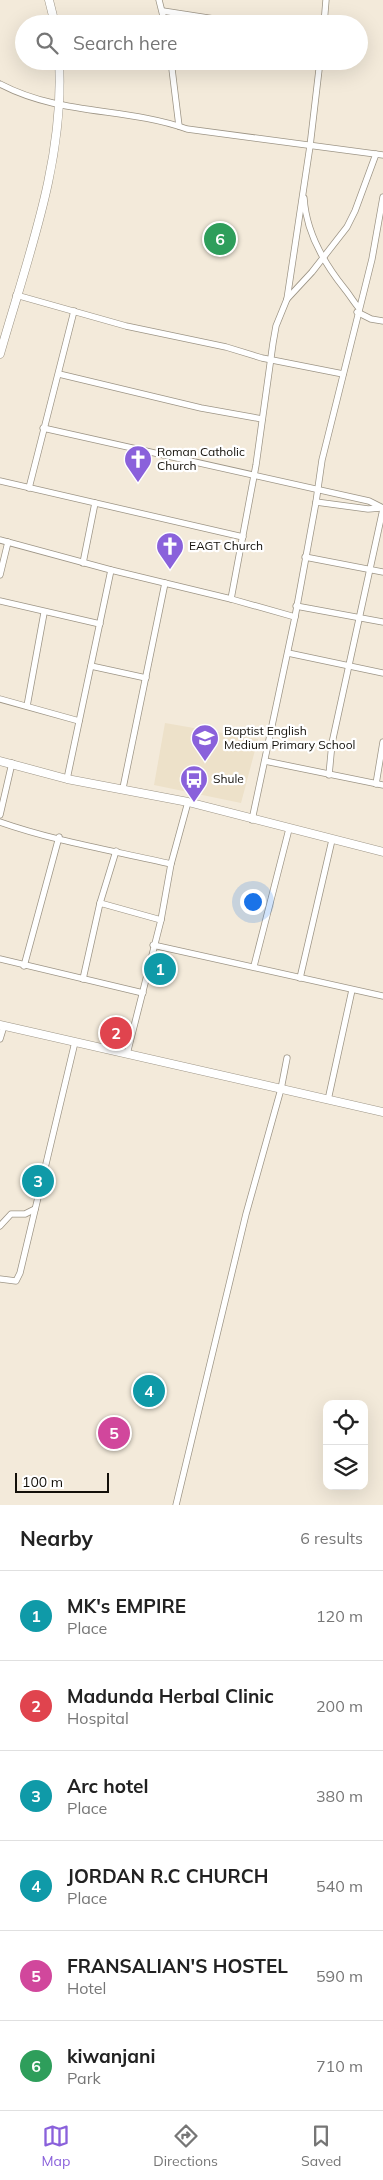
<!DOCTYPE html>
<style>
:root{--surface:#fff;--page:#f2f2f2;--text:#222;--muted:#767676;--line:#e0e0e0;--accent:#8a61db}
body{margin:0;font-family:Mulish,sans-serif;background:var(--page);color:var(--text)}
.controls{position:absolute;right:15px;bottom:15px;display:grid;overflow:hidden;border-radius:10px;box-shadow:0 5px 20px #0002}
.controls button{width:45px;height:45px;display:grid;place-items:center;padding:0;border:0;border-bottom:1px solid var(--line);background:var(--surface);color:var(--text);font:25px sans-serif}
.scale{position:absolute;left:15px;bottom:12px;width:94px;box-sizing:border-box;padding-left:5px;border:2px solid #13100a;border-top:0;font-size:14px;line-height:18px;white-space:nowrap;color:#13100a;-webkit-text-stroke:4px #fff;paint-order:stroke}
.you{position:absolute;left:252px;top:901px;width:18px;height:18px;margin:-12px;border:4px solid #fff;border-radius:50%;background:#1a73e8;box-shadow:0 0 0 8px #1a73e833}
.badge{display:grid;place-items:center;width:32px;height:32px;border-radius:50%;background:var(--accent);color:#fff;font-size:16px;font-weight:700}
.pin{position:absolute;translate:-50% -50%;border:2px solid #fff;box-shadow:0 1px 5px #0006}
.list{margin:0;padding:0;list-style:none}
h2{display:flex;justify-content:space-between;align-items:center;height:65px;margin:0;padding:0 20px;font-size:21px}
h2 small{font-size:16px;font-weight:400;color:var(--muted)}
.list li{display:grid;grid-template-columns:32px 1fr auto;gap:15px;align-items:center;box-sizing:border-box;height:90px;padding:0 20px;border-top:1px solid var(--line)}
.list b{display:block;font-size:19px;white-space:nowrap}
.list p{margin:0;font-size:16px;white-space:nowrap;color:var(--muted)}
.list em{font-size:16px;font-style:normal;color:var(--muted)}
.icon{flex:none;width:28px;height:28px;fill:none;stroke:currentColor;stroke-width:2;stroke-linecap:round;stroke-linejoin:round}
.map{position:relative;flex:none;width:383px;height:1505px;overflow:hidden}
.search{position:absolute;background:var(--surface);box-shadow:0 5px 20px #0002;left:15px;right:15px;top:15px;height:55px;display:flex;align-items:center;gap:12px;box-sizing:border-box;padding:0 18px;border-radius:28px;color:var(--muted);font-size:19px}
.sheet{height:605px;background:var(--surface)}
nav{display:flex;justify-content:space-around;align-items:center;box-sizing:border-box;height:70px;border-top:1px solid var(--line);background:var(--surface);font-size:14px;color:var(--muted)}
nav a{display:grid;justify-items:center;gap:2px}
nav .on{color:var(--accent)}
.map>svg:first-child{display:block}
.built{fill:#ede1c9}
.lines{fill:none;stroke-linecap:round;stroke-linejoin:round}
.street-casing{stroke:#9d9586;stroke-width:7}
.secondary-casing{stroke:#9d9586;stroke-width:9}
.street{stroke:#fff;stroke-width:5.5}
.secondary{stroke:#fff;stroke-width:8}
.labels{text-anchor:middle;stroke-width:4.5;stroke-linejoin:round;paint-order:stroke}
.poi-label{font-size:12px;fill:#13100a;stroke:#fff;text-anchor:start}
</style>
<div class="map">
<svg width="383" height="1505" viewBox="0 0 383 1505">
<rect width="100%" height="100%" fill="#f3eada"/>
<polygon class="built" points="165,723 258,739 241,803 154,785"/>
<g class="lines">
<g class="street-casing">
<g id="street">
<polyline points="159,0 165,24"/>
<polyline points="163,11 247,24"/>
<polyline points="324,24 326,0"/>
<polyline points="171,61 179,126"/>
<path d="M0 84C61 116 125 107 187 129L383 155"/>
<path d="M304 198C306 231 324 263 344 288 349 294 353 301 358 307"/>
<polyline points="16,295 126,326 226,347 262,358 343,374"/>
<polyline points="287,299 312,272 347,227 355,211 376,154"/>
<polyline points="357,312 371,319 383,321"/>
<polyline points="59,374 201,408 262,419"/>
<polyline points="43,428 369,501 383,508"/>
<polyline points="0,481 243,537"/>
<polyline points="29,488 74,311"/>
<polyline points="316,502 368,509 381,508"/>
<polyline points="0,540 111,570 231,599 295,617"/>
<polyline points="305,557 383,572"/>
<polyline points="83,563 95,503"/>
<polyline points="0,575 8,542"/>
<polyline points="231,599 256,465 273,343 276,326 287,299 310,146 320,61"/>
<polyline points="0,601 100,624"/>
<polyline points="296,606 383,622"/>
<polyline points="288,653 383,673"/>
<polyline points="91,666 146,678"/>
<polyline points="0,699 79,721"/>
<polyline points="27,706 44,613"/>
<polyline points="265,761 383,785"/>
<polyline points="329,775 332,743 383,509"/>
<polyline points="67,779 111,570"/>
<polyline points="376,784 383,742"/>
<polyline points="123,788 165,583"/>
<polyline points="0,815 12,763"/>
<polyline points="252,820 295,617 316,502 322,460 372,259 383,197"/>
<path d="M0 822C54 841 115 851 171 864"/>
<polyline points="100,903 116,851"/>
<polyline points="153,945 383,996"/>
<polyline points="0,959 143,993"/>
<polyline points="24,966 59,837"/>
<polyline points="254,966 289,829"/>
<polyline points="300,978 332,840"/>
<polyline points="83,979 100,903 161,920"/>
<polyline points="0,1039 4,1026"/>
<polyline points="127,1054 161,920 171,864 188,802"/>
<polyline points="328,1100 352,990"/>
<polyline points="0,1226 11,1214 25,1214 35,1209"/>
<polyline points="0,1279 16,1281 20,1273 75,1042"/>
<polyline points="176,1505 246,1214 281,1089 287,1058"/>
</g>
</g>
<g class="secondary-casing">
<g id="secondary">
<polyline points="49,0 55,24"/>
<path d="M0 354C27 259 65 161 59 61"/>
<polyline points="0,761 67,779 188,802 383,852"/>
<polyline points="0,1025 383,1112"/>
</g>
</g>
<use href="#street" class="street"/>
<use href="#secondary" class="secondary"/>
</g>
<defs>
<g id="church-pin" transform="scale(1.4375)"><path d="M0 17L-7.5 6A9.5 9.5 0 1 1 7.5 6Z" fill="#8a61db" stroke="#fff"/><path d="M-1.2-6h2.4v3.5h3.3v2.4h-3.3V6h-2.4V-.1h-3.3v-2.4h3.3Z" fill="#fff"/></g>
<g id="school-pin" transform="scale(1.4375)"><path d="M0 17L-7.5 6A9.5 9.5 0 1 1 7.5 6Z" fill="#8a61db" stroke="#fff"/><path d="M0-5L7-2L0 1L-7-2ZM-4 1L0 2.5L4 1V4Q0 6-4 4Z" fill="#fff"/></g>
<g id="bus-pin" transform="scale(1.4375)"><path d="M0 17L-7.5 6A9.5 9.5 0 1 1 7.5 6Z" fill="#8a61db" stroke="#fff"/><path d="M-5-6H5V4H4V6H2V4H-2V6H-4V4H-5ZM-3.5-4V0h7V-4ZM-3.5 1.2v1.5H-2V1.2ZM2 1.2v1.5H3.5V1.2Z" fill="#fff"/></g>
</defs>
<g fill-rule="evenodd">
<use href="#church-pin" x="138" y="459"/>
<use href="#church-pin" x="170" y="546"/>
<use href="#school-pin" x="205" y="738"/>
<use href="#bus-pin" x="194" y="779"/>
</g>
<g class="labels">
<g class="poi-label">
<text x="157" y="456">Roman Catholic<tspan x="157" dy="14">Church</tspan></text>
<text x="189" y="550">EAGT Church</text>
<text x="224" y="735">Baptist English<tspan x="224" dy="14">Medium Primary School</tspan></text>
<text x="213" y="783">Shule</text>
</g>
</g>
</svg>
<div class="controls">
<button><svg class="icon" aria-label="locate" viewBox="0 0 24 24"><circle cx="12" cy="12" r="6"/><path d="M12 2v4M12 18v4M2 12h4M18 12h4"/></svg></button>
<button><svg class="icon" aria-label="layers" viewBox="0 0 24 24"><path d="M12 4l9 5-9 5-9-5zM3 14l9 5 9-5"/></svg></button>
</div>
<div class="scale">100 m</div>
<div class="you"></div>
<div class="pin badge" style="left:160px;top:969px;background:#0f9aa8">1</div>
<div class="pin badge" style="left:116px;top:1033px;background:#e0444e">2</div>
<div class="pin badge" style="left:38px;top:1181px;background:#0f9aa8">3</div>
<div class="pin badge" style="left:149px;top:1391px;background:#0f9aa8">4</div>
<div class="pin badge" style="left:114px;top:1433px;background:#d1479c">5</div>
<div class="pin badge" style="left:220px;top:239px;background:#2e9e5b">6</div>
<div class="search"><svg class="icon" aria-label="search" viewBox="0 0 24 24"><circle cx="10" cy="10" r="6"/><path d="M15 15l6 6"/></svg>Search here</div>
</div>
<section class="sheet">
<h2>Nearby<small>6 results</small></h2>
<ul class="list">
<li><span class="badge" style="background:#0f9aa8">1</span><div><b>MK's EMPIRE</b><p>Place</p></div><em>120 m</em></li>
<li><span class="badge" style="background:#e0444e">2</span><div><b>Madunda Herbal Clinic</b><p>Hospital</p></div><em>200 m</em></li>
<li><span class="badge" style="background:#0f9aa8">3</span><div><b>Arc hotel</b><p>Place</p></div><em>380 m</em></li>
<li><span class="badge" style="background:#0f9aa8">4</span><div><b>JORDAN R.C CHURCH</b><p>Place</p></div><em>540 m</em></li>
<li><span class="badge" style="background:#d1479c">5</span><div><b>FRANSALIAN'S HOSTEL</b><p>Hotel</p></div><em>590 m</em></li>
<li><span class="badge" style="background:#2e9e5b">6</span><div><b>kiwanjani</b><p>Park</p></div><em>710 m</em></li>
</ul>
</section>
<nav>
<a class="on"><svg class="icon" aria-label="map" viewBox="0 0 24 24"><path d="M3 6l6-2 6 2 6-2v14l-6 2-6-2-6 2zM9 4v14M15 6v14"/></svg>Map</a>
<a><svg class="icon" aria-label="directions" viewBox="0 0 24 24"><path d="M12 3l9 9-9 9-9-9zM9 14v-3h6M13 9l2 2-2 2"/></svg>Directions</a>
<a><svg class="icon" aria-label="saved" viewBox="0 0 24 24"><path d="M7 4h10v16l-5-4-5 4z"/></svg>Saved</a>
</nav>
